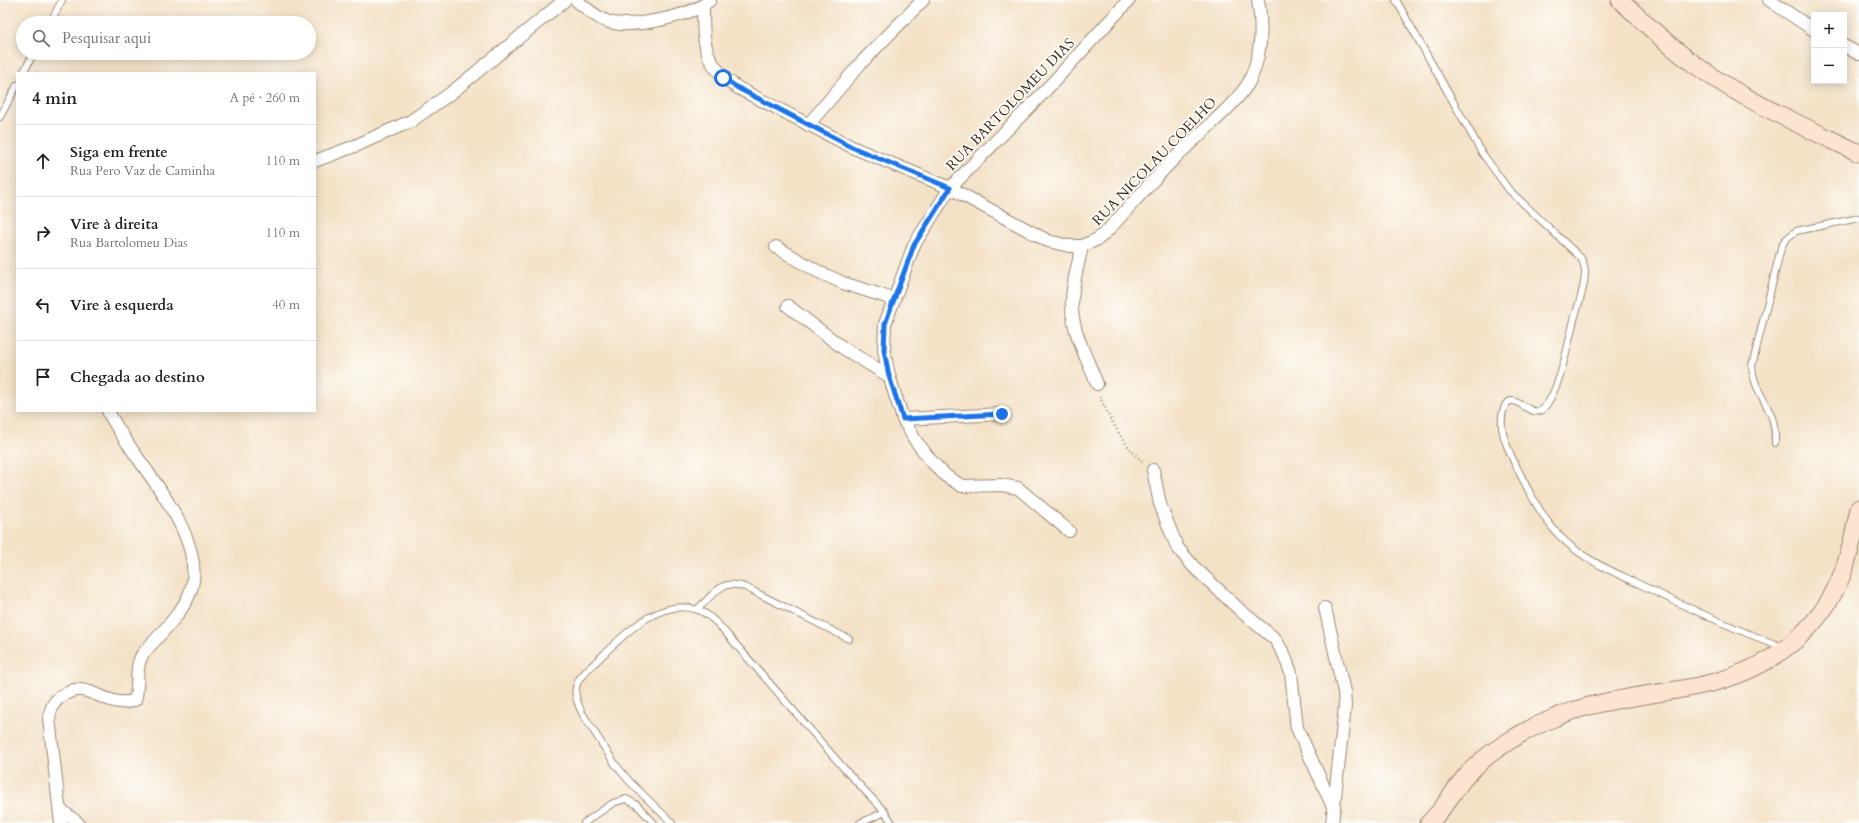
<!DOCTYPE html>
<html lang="pt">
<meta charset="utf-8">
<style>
:root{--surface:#fff;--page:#f2f2f2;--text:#202124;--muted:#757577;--line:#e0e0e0}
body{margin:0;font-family:Cardo,serif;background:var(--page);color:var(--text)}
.controls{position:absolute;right:12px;top:12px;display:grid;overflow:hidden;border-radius:0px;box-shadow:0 2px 10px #0003}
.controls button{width:36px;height:36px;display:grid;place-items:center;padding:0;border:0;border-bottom:1px solid var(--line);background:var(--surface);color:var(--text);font:20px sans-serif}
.stop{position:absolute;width:12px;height:12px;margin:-9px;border:3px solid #1a73e8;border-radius:50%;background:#fff}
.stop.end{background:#1a73e8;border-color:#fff;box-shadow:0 1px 4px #0008}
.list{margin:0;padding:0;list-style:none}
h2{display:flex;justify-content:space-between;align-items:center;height:52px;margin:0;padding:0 16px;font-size:17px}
h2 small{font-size:13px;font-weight:400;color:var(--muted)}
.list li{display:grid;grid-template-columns:26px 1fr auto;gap:12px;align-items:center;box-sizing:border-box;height:72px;padding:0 16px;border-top:1px solid var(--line)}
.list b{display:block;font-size:15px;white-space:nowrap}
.list p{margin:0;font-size:13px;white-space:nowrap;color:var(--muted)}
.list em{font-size:13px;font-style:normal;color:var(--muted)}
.icon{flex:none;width:22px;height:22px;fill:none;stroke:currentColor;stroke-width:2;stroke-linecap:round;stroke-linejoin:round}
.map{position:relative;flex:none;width:1859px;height:823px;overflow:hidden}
.search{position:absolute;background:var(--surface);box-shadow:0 2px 10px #0003;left:16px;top:16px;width:300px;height:44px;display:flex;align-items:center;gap:10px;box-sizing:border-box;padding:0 14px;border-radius:22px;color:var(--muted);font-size:15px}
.panel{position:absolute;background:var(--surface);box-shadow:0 2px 10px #0003;left:16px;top:72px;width:300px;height:340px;border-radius:0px}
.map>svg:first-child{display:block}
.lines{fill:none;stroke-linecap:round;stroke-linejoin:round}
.lane-casing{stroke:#988672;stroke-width:8}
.street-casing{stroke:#988672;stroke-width:14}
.secondary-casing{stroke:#988672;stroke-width:19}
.path{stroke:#988672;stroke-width:2.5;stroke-dasharray:1 3;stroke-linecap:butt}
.lane{stroke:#fff;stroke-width:6}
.street{stroke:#fff;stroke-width:12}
.secondary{stroke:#fde4d1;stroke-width:17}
.route{stroke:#1a73e8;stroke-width:5}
.labels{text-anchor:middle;stroke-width:3.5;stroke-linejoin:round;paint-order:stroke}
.street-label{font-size:14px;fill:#3b2a1e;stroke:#fdfcf7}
</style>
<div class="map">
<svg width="1859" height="823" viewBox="0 0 1859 823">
<rect width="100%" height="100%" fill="#fdfcf7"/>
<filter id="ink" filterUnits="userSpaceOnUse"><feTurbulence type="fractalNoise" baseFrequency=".025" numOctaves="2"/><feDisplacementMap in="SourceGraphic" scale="8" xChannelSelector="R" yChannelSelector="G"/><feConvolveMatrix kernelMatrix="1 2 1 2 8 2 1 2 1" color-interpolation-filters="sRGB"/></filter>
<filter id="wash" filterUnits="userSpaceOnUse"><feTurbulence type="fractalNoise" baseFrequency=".012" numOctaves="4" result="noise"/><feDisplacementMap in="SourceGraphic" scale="16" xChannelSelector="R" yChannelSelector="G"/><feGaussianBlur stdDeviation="0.9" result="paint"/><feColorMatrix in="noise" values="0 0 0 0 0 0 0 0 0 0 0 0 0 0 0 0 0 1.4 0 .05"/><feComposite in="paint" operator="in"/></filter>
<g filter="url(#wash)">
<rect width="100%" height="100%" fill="#f4e2c7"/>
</g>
<g filter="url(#ink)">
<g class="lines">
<g class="lane-casing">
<g id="lane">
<path d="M1396 0 1482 153 1509 190 1581 258C1583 262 1585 267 1585 272 1585 287 1579 303 1575 316 1568 342 1561 388 1544 408 1533 422 1513 389 1505 406 1496 425 1507 447 1515 464 1529 491 1543 522 1566 542 1587 561 1614 572 1639 584 1686 607 1733 629 1783 647"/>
<polyline points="50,23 62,0"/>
<polyline points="23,73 34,53"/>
<polyline points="0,117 17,85"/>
<path d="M1775 443C1775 433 1775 424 1771 415 1764 398 1753 386 1752 366L1781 248 1785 240 1796 231 1859 218"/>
<path d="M697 609C715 595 719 578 745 587L849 639"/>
<polyline points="584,823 613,803 626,799 637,805 654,823"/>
<path d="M672 823 629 781 615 764 582 713C578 704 573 694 577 684 579 676 595 663 601 657 625 633 661 597 698 610 706 612 712 619 718 624L848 773 885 812 892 823"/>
<polyline points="860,823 885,812"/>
</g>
</g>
<g class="street-casing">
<g id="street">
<path d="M576 0C586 8 596 18 609 22 631 29 693 16 710 0"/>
<polyline points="1769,0 1814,30"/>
<path d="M703 6C703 46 704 65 738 88L854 148 950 188 1048 241 1069 246H1082L1098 239 1109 229C1132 204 1155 177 1180 153 1198 135 1240 101 1250 80 1262 54 1263 28 1258 0"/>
<polyline points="1844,46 1859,54"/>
<polyline points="808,125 860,64 923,0"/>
<polyline points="315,161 355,146 411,121 451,93 565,0"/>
<path d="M1082 246C1078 266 1071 287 1072 308 1073 334 1088 360 1097 384"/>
<polyline points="776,247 817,271 843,283 893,299"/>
<polyline points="788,306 843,348 889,376"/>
<polyline points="903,419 1002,414"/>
<polyline points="1153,470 1160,504 1177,547 1193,566 1242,612 1275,639 1284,654 1291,673 1297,728 1334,809"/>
<polyline points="1069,531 1018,488 1001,485 962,486 946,476 933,463 915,440 903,419 889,376 884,350 885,324 914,245 950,188 1044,92 1129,0"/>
<polyline points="1325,608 1344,692 1345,706 1332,823"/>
<polyline points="61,810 78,823"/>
<path d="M61 823 49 718C51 708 53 701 63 695 66 694 71 691 74 690 97 688 111 709 135 700 140 685 134 669 142 655 157 637 180 616 189 595 214 538 131 460 108 411"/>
</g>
</g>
<g class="secondary-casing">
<g id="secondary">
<path d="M1620 0C1646 24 1672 49 1701 69 1747 102 1808 128 1859 153"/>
<path d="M1429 823C1444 809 1453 791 1466 776 1487 752 1524 730 1554 718 1603 697 1655 696 1707 684 1767 670 1821 632 1843 572 1851 551 1855 529 1859 508"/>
</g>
</g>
<path class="path" d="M1100 397C1109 418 1125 447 1143 462"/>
<use href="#lane" class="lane"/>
<use href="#street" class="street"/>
<use href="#secondary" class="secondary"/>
</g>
</g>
<g class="lines" filter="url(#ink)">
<polyline class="route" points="723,78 738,88 854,148 950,188 914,245 885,324 884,350 889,376 903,419 1002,414"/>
</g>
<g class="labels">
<g class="street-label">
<text transform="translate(1010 104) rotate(-46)" y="5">RUA BARTOLOMEU DIAS</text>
<text transform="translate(1154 161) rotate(-46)" y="5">RUA NICOLAU COELHO</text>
</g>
</g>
</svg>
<div class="controls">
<button>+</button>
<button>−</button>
</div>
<div class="stop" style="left:723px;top:78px"></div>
<div class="stop end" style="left:1002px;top:414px"></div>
<div class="search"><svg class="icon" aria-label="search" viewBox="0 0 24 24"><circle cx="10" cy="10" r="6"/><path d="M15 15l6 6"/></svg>Pesquisar aqui</div>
<section class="panel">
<h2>4 min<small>A pé · 260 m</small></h2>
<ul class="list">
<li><svg class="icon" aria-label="ahead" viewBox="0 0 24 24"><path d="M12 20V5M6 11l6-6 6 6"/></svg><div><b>Siga em frente</b><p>Rua Pero Vaz de Caminha</p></div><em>110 m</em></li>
<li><svg class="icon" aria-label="right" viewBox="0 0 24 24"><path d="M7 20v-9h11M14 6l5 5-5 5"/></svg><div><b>Vire à direita</b><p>Rua Bartolomeu Dias</p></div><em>110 m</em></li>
<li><svg class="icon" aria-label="left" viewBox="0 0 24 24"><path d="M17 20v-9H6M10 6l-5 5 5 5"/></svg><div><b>Vire à esquerda</b></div><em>40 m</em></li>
<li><svg class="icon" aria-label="arrive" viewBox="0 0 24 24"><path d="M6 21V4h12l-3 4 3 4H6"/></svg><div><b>Chegada ao destino</b></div></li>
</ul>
</section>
</div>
